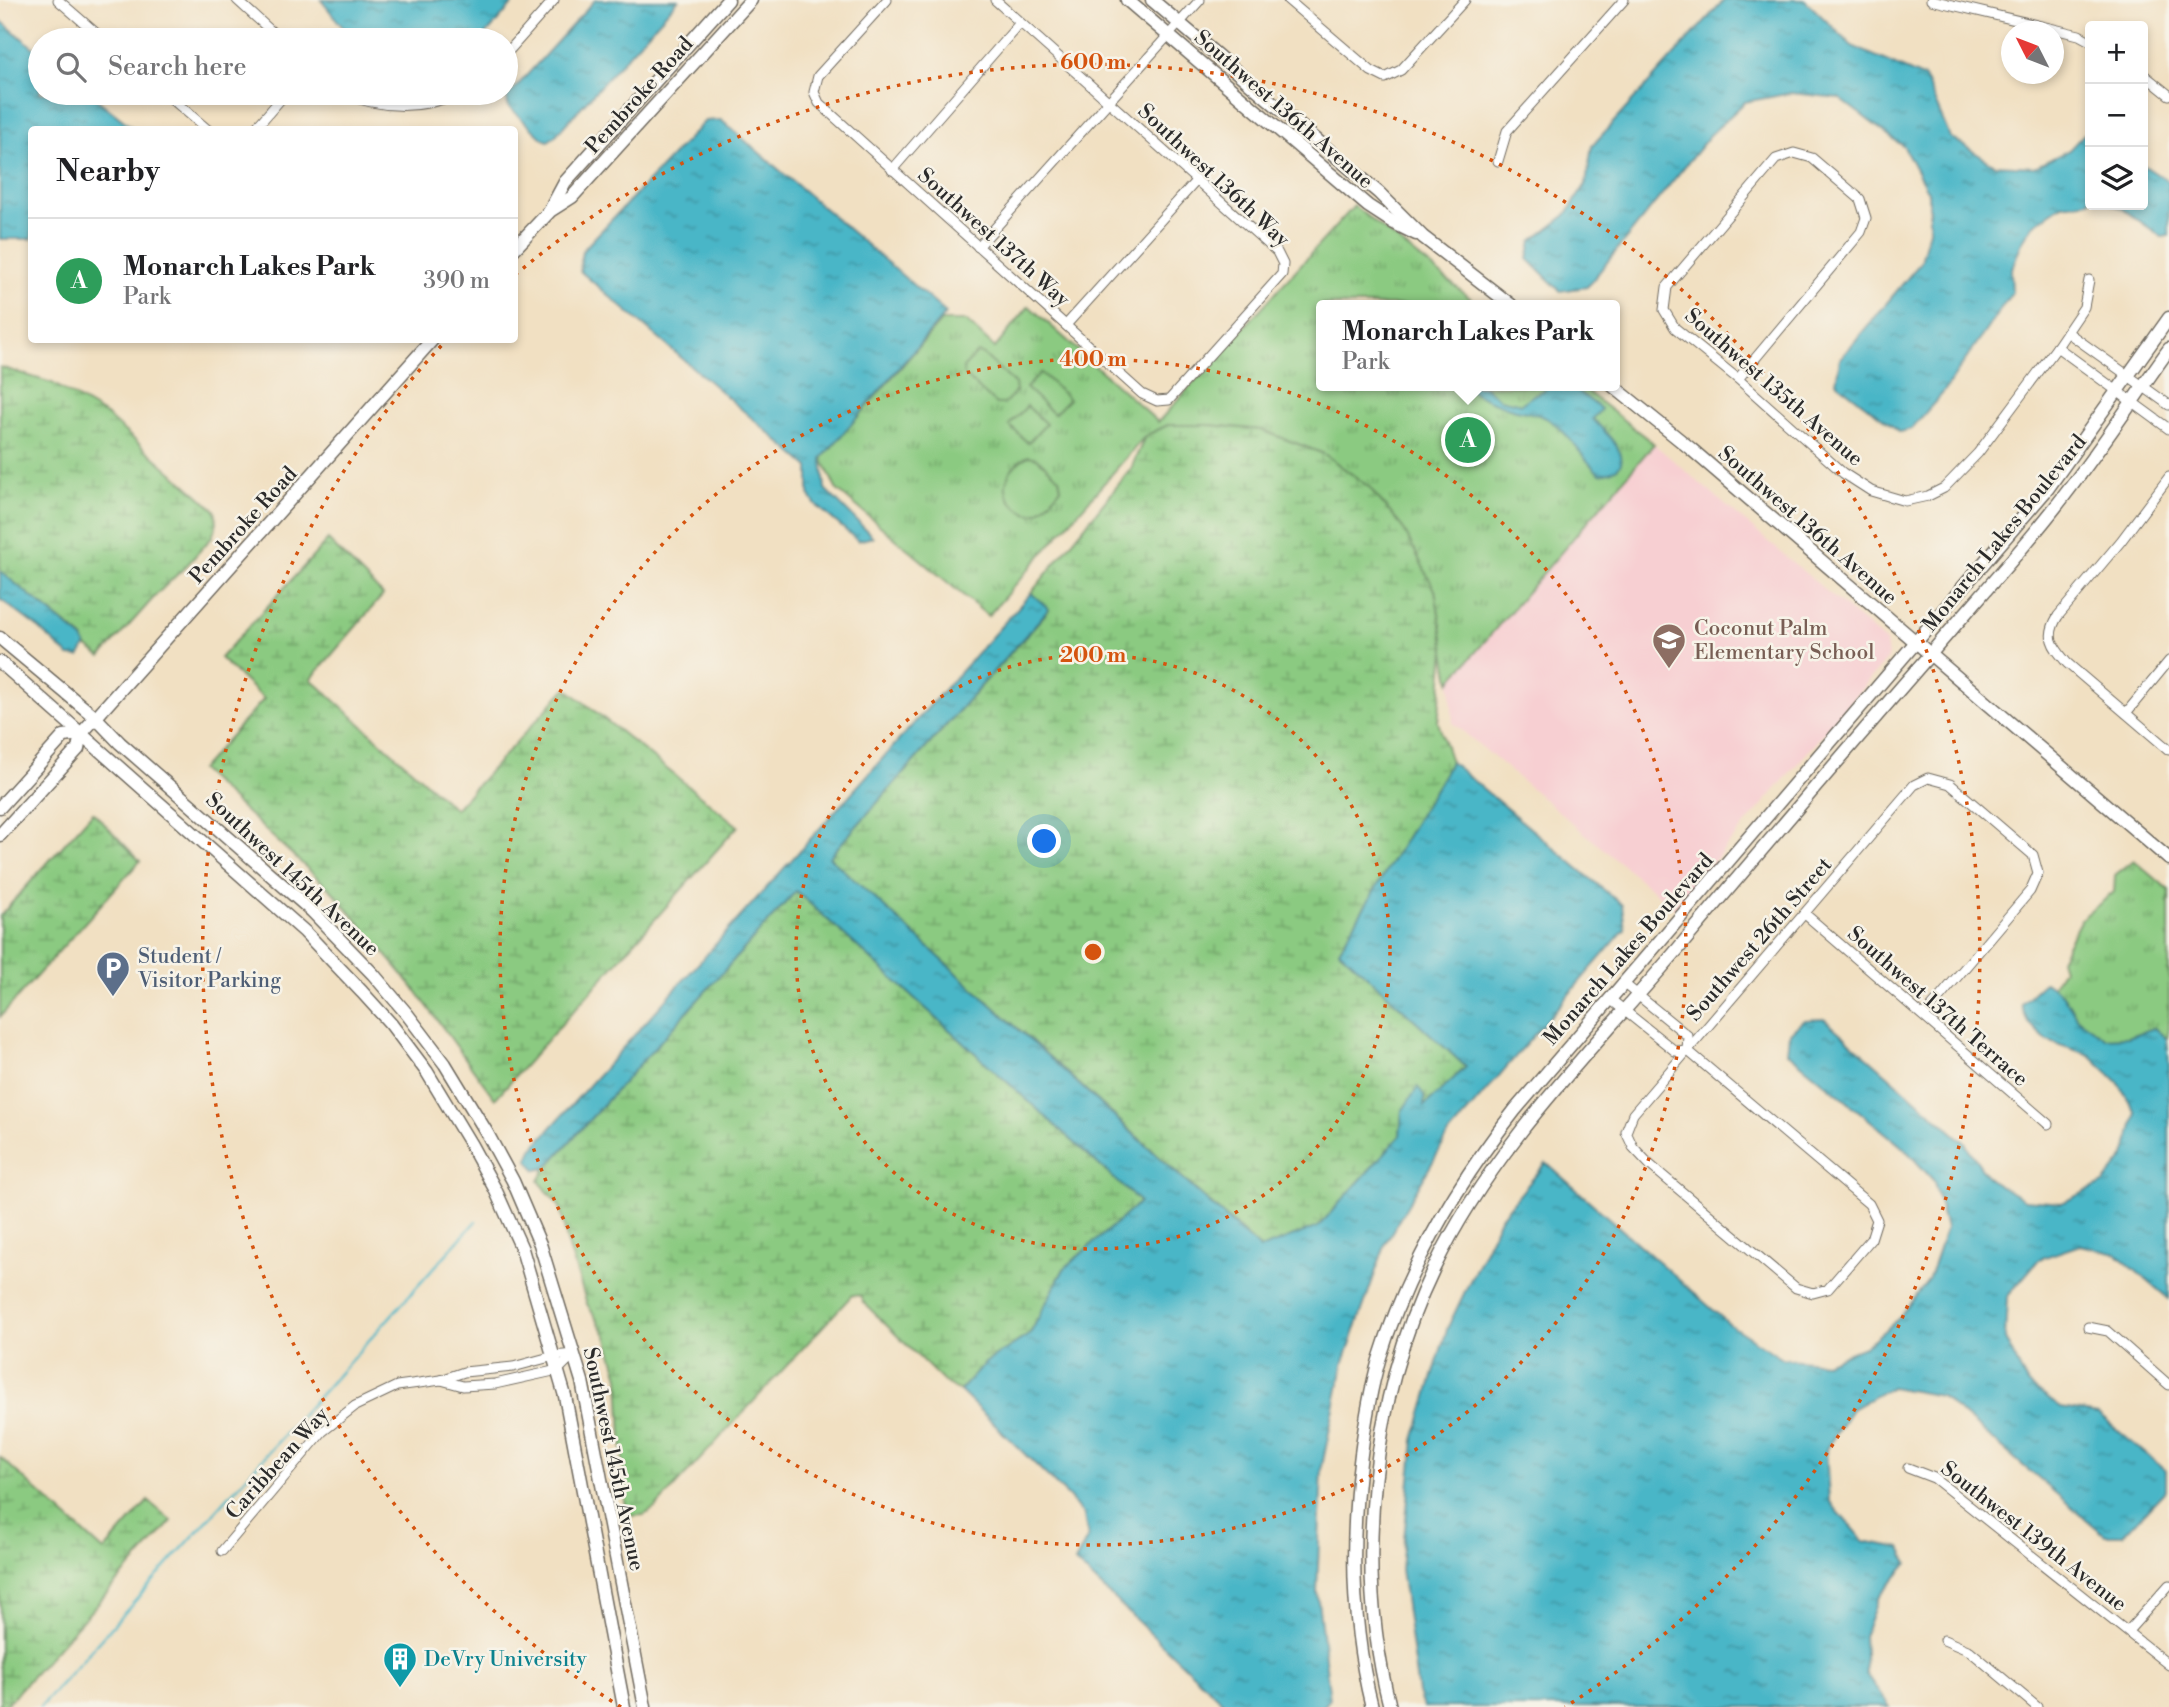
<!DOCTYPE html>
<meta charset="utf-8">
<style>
:root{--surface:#fff;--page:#f2f2f2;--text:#202124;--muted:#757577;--line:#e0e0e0;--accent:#b5179e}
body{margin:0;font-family:"Libre Bodoni",serif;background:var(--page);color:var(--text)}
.controls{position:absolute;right:21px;top:21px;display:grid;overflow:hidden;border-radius:7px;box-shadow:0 4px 10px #0003}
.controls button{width:63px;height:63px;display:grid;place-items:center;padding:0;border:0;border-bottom:2px solid var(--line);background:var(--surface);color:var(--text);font:35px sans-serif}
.compass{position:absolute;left:2001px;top:21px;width:63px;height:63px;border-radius:50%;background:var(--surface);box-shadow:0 4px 10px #0003;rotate:312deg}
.you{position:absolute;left:1045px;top:842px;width:24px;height:24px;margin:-18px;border:5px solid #fff;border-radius:50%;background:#1a73e8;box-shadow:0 0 0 10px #1a73e833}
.badge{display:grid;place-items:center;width:46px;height:46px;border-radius:50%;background:var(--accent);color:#fff;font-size:23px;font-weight:700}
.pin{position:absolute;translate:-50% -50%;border:4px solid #fff;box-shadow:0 2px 7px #0006}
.popup{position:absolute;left:1316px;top:300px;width:304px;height:91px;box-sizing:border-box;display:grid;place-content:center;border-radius:7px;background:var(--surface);filter:drop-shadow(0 2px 5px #0005);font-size:23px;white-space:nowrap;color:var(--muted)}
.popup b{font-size:26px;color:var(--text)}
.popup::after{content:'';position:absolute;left:50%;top:100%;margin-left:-14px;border:14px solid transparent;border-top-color:var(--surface)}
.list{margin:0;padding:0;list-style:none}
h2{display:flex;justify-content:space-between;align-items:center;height:91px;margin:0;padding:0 28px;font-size:30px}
h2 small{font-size:23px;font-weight:400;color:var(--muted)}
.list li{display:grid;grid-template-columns:46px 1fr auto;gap:21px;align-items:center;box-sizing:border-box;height:126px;padding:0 28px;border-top:2px solid var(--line)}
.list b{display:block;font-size:26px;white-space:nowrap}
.list p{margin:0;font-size:23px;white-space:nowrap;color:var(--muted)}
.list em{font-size:23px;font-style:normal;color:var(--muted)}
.icon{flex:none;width:38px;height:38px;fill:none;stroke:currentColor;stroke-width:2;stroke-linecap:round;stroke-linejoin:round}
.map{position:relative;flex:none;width:2169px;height:1707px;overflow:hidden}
.search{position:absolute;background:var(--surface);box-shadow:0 4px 10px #0003;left:28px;top:28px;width:490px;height:77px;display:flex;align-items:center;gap:18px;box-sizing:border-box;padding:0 24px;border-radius:38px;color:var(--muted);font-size:26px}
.panel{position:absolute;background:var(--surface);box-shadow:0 4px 10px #0003;left:28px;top:126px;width:490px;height:217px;border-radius:7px}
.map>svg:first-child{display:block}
.built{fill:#f7cfd2}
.grass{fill:url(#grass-tufts);stroke:#5b7a56;stroke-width:2}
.wetland{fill:url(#wetland-marsh);stroke:#5b7a56;stroke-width:2}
.garden{fill:#8bca81;stroke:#5b7a56;stroke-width:2}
.water{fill:url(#water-ripples);stroke:#3a7079;stroke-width:2}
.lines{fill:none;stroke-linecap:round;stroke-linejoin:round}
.stream{stroke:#4ab6c7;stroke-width:2.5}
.street-casing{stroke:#706a60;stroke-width:11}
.secondary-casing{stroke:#706a60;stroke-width:15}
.street{stroke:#fff;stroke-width:9}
.secondary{stroke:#fff;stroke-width:12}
.ring{fill:none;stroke:#d5540f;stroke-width:3.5;stroke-dasharray:3.5 7}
.labels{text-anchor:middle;stroke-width:5;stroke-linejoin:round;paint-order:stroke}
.street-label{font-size:21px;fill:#2b2b2b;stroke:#f7f3e8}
.education-label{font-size:21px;fill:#785e54;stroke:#f7f3e8;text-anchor:start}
.service-label{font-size:21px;fill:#4e5e75;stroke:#f7f3e8;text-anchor:start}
.culture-label{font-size:21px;fill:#0d838f;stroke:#f7f3e8;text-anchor:start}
.centre{fill:#d5540f;stroke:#f7f3e8;stroke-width:3.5}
.ring-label{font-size:21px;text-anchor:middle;font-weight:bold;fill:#d5540f;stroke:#f7f3e8;stroke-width:5;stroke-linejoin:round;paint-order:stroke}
</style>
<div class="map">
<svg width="2169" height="1707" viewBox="0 0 2169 1707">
<defs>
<pattern id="grass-tufts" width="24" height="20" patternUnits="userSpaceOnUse" patternTransform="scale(1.75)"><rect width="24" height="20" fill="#8bca81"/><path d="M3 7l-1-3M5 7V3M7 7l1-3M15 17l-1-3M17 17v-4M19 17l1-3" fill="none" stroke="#72a46a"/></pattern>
<pattern id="wetland-marsh" width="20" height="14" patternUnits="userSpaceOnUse" patternTransform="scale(1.75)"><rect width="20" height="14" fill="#8bca81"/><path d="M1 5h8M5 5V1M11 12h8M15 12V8" fill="none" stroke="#72a46a"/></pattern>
<pattern id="water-ripples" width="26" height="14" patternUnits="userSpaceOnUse" patternTransform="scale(1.75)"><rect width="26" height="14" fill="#4ab6c7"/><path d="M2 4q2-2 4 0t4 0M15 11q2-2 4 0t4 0" fill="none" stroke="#3e94a2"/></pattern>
</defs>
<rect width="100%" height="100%" fill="#f7f3e8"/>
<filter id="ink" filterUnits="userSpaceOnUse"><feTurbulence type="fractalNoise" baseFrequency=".0143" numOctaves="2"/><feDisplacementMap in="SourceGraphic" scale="14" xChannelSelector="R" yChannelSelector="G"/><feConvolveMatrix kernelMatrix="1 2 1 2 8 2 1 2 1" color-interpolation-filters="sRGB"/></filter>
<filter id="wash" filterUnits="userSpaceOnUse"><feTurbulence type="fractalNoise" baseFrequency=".00686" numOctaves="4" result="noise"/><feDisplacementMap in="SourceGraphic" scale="28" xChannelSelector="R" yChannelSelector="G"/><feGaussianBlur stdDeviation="1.57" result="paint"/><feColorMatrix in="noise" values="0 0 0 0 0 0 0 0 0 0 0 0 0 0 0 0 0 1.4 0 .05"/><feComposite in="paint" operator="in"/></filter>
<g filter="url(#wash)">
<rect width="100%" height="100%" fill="#f1e0c2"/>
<polygon class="built" points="1654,444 1886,642 1888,658 1674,908 1453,723 1450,682"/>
<g class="grass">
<polygon points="1354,206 1479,305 1321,305 1321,386 1580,386 1654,444 1450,682 1435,590 1369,487 1324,454 1261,430 1209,425 1168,425 1145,436 988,616 836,489 822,458 941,321 966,321 995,348 1029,306 1158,422"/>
<polygon points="2134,860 2169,890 2169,1029 2167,1039 2154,1028 2128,1037 2105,1038 2077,1018 2063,995 2052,987 2063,969 2060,959 2081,919 2114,892 2115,875"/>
</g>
<g class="wetland">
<polygon points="0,367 52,383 106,415 215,510 217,523 212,537 188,564 158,593 101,657 86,646 83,638 0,571"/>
<polygon points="1168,425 1209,425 1261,430 1324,454 1369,487 1403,528 1435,590 1445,650 1438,722 1451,762 1339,950 1466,1067 1424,1107 1402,1111 1400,1136 1318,1227 1261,1249 829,857 1049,610 1031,593 1131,469 1145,436"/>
<polygon points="328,540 383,595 311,679 455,809 566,688 738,826 495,1099 414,988 334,893 200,770 264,699 220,658"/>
<polygon points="93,812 140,861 0,1017 0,916"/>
<polygon points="796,891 1140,1202 1064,1269 1030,1334 985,1363 960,1391 944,1382 863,1302 861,1296 852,1295 655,1508 644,1515 629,1516 625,1501 619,1377 607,1336 587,1304 567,1241 560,1207 539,1181 546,1168"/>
<polygon points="0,1457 104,1551 148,1501 172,1521 4,1707 0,1707"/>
</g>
<g class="garden">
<polygon points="977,353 984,355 1015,384 1016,391 1004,404 996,404 964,375 963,368"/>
<polygon points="1041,373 1069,399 1054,414 1026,388"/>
<polygon points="1027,406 1046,424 1028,443 1009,425"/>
<path d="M1029 456 1037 458 1059 478 1061 488C1054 496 1046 508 1038 512 1025 519 1007 501 1006 489 1005 482 1008 475 1012 469 1017 463 1022 458 1029 456Z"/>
</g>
<g class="water">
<polygon points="321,0 516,0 491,29 479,40 348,40 349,35"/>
<polygon points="595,0 678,0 554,137 548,141 543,139 508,106 507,97"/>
<polygon points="1724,0 1805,0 1852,46 1925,78 1950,137 1995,165 2035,167 2069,150 2084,134 2090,132 2090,201 2062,205 2033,225 2022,242 2011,271 2012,292 1943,393 1911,429 1900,432 1836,382 1840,359 1921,262 1929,230 1929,194 1904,147 1839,98 1791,93 1745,102 1710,135 1587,287 1560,291 1528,259 1532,241 1566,215 1586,184 1592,146"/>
<polygon points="0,20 40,53 40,93 89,93 134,129 32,130 32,239 0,239"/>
<polygon points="721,120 946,313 822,458 825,489 873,537 858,541 815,504 809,494 809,467 580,271 582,251 705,121"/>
<polygon points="2143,165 2169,182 2169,236 2162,237 2120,207 2112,205 2143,205"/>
<path d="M1465 386H1483L1500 399 1521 404 1535 394 1545 390 1547 386H1571L1601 409 1593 419C1608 435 1645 468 1600 474 1580 457 1570 432 1546 418 1535 412 1521 412 1509 408 1495 403 1475 396 1465 386Z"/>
<polygon points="0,571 83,639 86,646 79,657 69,656 40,629 0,599"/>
<polygon points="1031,593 1049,609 829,857 1260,1249 1318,1227 1400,1136 1402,1111 1418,1087 1424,1095 1424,1106 1466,1067 1339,950 1451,762 1622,905 1625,929 1449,1134 1386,1242 1343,1365 1322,1466 1317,1592 1330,1699 1323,1707 1228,1707 1075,1562 1088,1537 1084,1516 1069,1497 960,1391 985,1363 1030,1334 1064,1269 1140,1202 796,891 546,1168 536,1170 528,1160 532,1149"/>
<polygon points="2045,982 2063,995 2077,1018 2105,1038 2128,1037 2154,1028 2167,1039 2169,1065 2169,1299 2116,1254 2080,1245 2039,1259 2007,1297 2005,1339 2027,1383 2061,1408 2098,1414 2166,1471 2166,1490 2123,1535 2105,1535 1941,1396 1891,1387 1852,1409 1826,1449 1829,1501 1863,1541 1901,1548 1908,1563 1878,1598 1864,1636 1866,1674 1890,1707 1423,1707 1418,1693 1401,1569 1414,1440 1447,1329 1500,1218 1546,1163 1729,1324 1781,1358 1825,1363 1864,1347 1896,1321 1928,1281 1946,1228 1934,1181 1905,1149 1787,1052 1789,1034 1804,1020 1824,1019 1964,1142 1989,1179 2025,1200 2062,1203 2104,1183 2125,1156 2136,1113 2118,1082 2090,1055 2048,1041 2028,1023 2021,1004"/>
</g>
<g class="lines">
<polyline class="stream" points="40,1707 476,1221"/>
</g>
</g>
<g filter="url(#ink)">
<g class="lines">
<g class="street-casing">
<g id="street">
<polyline points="58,0 104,40"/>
<polyline points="237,0 281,40"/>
<polyline points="887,0 818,76 814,92 819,103 1142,394 1157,401 1169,400 1282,274 1283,264 1277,252 995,0"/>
<polyline points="1288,0 1371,71 1385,78 1401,70 1465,0"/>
<polyline points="1931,0 2079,35 2090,41"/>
<polyline points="506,54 554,0"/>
<polyline points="2143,74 2169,95"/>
<polyline points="165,93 208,130"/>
<path d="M341 93C379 108 421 111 458 93"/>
<polyline points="254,130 286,93"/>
<polyline points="1498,161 1507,131 1624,0"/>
<polyline points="892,170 1020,23"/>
<polyline points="978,247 1200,0"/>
<polyline points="1066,325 1196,181"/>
<polyline points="2067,332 2169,405"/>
<polyline points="2057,347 2169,429"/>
<polyline points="1738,379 1861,232 1866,218 1860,199 1812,158 1794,153 1776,159 1667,287 1664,310 1675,328 1738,379 1843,473 1871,491 1905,501 1928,496 1944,488 1978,453 2057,347 2084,307 2089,280"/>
<path d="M2169 477 2121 541 2058 616C2045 637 2052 645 2067 663L2169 750"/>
<polyline points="2126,713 2169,661"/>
<polyline points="1805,914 2048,1124"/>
<polyline points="1623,983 1688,1036 1687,1050"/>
<polyline points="1610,999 1675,1051 1687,1050 1869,1204 1877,1220 1871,1239 1828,1289 1813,1293 1796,1288 1650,1165 1633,1147 1626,1132 1633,1114 1914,785 1928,778 1950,784 2033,855 2038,873 2030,891 1924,1016"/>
<polyline points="2088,1327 2108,1331 2169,1385"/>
<polyline points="441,1380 463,1386 495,1384 558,1370 574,1354"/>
<polyline points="1908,1468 1934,1478 2169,1665"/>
<polyline points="222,1551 322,1432 355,1406 397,1386 441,1380 464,1372 513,1367 554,1356 574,1354"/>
<polyline points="2128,1631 2169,1585"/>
<polyline points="1944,1640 1970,1651 2037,1707"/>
</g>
</g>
<g class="secondary-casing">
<g id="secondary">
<polyline points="1127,0 1368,206 1394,223 1416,234"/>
<polyline points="1152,0 1379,193 1423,237 1511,305"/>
<polyline points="550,210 565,182 728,0"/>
<polyline points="514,249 550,211 572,197 751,0"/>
<polyline points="1613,386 1691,449 2169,859"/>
<polyline points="0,638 96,718 120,743 312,911 373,974 407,1014 445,1064 487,1133 513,1181 540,1244 582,1381 645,1707"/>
<polyline points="0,662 305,932 362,992 391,1024 427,1072 471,1145 495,1189 522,1249 565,1396 624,1707"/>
<polyline points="0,807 64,736 81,734"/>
<polyline points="0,835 78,749 81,734 432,340"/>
<path d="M1372 1707C1351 1624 1350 1539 1361 1454 1365 1423 1370 1391 1379 1360 1407 1269 1456 1185 1515 1110L2048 488 2169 318"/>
<path d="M1390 1707C1354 1567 1371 1398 1434 1268 1492 1147 1591 1051 1677 950 1761 850 1846 751 1932 652 1976 600 2023 550 2064 496 2101 448 2134 398 2169 349"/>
</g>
</g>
<use href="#street" class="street"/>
<use href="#secondary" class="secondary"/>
</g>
</g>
<g class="ring">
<circle cx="1093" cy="952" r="297"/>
<circle cx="1093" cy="952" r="593"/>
<path d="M621 1707A890 890 0 0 1 442 345M515 275A890 890 0 1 1 1565 1707"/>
</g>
<defs>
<g id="school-pin" transform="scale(1.75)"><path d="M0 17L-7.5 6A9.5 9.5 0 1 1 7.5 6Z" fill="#8d6e63" stroke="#f7f3e8"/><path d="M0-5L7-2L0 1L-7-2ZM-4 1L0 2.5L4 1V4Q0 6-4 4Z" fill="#fff"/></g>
<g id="parking-pin" transform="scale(1.75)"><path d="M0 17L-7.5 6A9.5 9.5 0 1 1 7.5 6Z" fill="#5c6f8a" stroke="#f7f3e8"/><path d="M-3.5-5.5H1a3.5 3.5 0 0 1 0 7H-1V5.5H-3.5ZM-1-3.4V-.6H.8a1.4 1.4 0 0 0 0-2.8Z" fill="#fff"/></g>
<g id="building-pin" transform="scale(1.75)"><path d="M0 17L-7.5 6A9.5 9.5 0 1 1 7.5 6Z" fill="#0f9aa8" stroke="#f7f3e8"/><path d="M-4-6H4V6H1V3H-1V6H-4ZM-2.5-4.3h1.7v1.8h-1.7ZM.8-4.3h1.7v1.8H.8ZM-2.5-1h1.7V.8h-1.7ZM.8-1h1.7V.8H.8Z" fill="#fff"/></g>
</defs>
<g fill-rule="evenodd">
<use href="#school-pin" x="1669" y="640"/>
<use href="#parking-pin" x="113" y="968"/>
<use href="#building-pin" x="400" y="1659"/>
</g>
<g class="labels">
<g class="street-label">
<text transform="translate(639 95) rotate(-48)" y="7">Pembroke Road</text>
<text transform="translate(1284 109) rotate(41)" y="7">Southwest 136th Avenue</text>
<text transform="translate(1214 175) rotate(43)" y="7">Southwest 136th Way</text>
<text transform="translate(994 237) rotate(42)" y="7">Southwest 137th Way</text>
<text transform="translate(1774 387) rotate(41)" y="7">Southwest 135th Avenue</text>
<text transform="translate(243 525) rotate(-48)" y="7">Pembroke Road</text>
<text transform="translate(1808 525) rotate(41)" y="7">Southwest 136th Avenue</text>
<text transform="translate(2004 533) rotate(-51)" y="7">Monarch Lakes Boulevard</text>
<text transform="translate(293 874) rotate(43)" y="7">Southwest 145th Avenue</text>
<text transform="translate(1759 939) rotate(-49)" y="7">Southwest 26th Street</text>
<text transform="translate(1628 949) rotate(-49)" y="7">Monarch Lakes Boulevard</text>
<text transform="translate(1938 1006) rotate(41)" y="7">Southwest 137th Terrace</text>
<text transform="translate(614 1459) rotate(78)" y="7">Southwest 145th Avenue</text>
<text transform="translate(277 1463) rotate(-48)" y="7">Caribbean Way</text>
<text transform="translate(2034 1536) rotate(38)" y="7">Southwest 139th Avenue</text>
</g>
<g class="education-label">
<text x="1694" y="635">Coconut Palm<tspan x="1694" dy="24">Elementary School</tspan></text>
</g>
<g class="service-label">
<text x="138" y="963">Student /<tspan x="138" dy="24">Visitor Parking</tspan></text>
</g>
<g class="culture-label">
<text x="424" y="1666">DeVry University</text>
</g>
</g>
<circle cx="1093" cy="952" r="10" class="centre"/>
<g class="ring-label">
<text x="1093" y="69">600 m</text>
<text x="1093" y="366">400 m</text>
<text x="1093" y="662">200 m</text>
</g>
</svg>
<div class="controls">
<button>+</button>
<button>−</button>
<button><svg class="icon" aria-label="layers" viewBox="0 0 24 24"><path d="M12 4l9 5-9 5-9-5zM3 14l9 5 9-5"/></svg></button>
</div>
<svg class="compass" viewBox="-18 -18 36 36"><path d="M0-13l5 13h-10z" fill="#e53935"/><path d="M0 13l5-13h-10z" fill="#757577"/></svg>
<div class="you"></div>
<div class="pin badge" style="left:1468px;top:440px;background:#2e9e5b">A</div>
<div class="popup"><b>Monarch Lakes Park</b>Park</div>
<div class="search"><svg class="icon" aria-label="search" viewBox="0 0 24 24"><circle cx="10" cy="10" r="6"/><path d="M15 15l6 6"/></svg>Search here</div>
<section class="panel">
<h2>Nearby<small></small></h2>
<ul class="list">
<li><span class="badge" style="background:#2e9e5b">A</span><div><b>Monarch Lakes Park</b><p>Park</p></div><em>390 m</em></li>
</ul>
</section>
</div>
